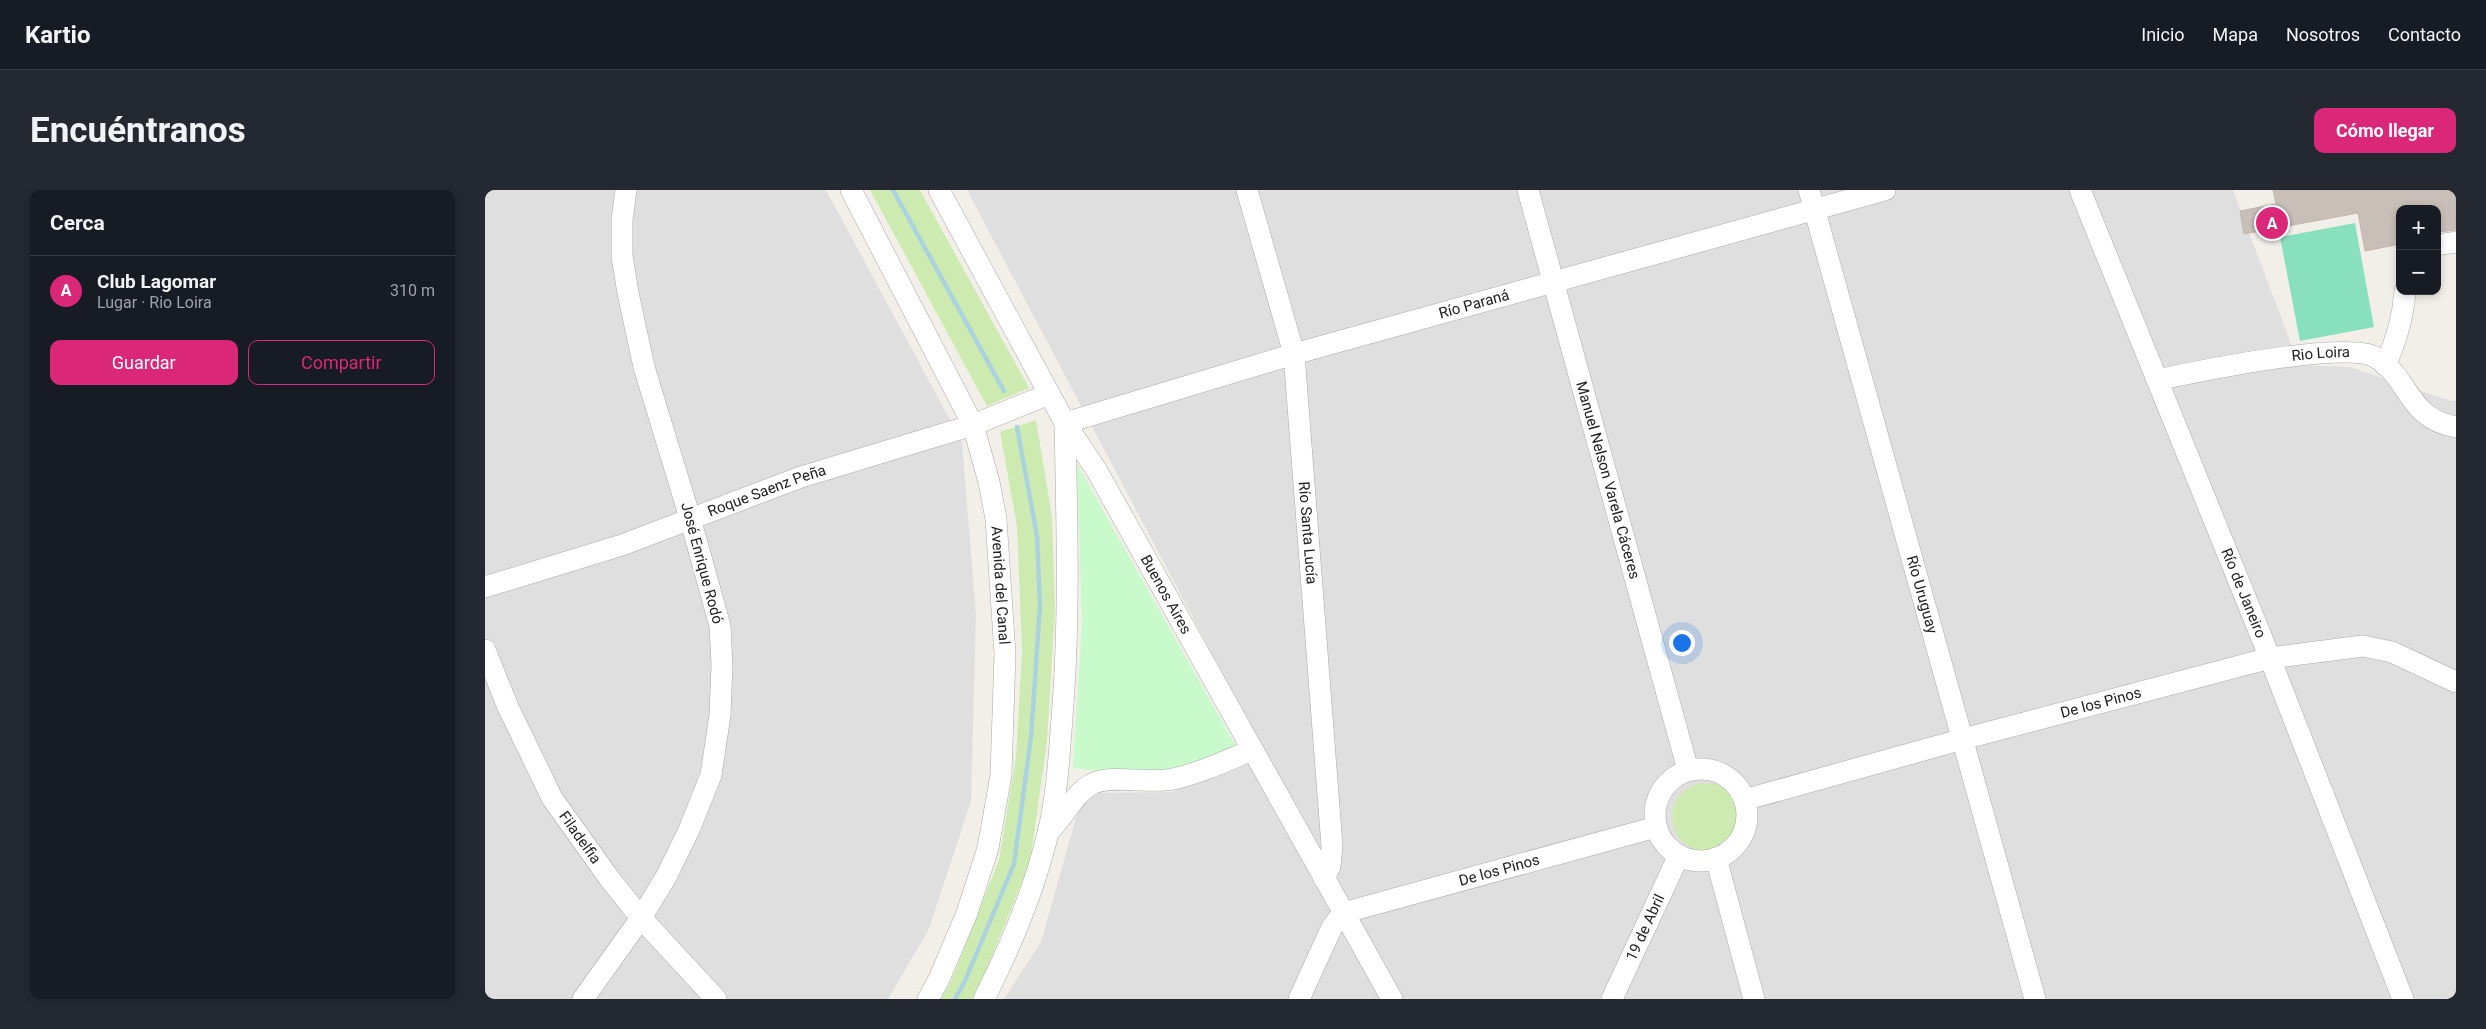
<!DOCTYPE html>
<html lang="es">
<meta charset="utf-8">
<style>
:root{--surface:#171b24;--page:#242831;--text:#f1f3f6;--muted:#9ea1a6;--line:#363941;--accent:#db2777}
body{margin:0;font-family:Roboto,sans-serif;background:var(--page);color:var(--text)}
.controls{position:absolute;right:15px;top:15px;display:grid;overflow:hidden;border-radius:10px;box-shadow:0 2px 8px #0003}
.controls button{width:45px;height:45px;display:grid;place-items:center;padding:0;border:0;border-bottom:1px solid var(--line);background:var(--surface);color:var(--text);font:25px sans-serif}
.you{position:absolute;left:1196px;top:452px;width:18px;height:18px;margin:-12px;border:4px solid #fff;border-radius:50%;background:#1a73e8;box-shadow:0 0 0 8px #1a73e833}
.badge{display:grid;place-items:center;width:32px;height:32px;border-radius:50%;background:var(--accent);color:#fff;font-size:16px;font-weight:700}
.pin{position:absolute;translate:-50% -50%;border:2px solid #fff;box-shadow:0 1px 5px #0006}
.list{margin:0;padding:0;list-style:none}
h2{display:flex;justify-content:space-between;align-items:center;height:65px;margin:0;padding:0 20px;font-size:21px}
h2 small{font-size:16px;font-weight:400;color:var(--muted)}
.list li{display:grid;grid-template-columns:32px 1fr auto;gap:15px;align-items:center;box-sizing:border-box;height:70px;padding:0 20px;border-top:1px solid var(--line)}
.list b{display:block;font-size:19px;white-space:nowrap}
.list p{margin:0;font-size:16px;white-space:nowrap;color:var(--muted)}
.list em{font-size:16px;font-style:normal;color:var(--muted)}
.actions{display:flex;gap:10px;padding:15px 20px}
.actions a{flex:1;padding:11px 0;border:1px solid var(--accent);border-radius:10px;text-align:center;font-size:18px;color:var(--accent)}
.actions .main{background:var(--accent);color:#fff}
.map{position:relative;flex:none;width:1971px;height:809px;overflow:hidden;border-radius:10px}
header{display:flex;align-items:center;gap:30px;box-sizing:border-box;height:70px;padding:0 25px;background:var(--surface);border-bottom:1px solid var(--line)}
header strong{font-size:24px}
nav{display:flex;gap:28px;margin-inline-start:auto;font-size:18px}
.intro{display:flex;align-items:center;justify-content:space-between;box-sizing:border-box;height:120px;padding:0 30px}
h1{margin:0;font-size:35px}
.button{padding:12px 22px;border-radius:10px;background:var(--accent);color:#fff;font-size:18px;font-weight:700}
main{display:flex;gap:30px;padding:0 30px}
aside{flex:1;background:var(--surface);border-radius:10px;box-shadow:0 2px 8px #0003}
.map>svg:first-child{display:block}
.residential{fill:#e0dfdf}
.grass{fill:#cdebb0}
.park{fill:#c8facc}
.pitch{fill:#88e0be}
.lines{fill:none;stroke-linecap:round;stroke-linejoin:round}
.stream{stroke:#aad3df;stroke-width:4.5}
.building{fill:#c7bfb8;stroke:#c4b6ab}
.minor-casing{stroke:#a9a9a9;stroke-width:22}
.minor{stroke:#fff;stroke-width:21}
.labels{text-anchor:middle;stroke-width:4.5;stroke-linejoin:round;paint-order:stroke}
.street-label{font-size:15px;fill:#222;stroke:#fff}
</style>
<header>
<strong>Kartio</strong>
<nav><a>Inicio</a><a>Mapa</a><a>Nosotros</a><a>Contacto</a></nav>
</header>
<div class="intro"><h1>Encuéntranos</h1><a class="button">Cómo llegar</a></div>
<main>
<aside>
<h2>Cerca<small></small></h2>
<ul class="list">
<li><span class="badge">A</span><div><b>Club Lagomar</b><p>Lugar · Rio Loira</p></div><em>310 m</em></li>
</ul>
<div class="actions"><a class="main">Guardar</a><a>Compartir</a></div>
</aside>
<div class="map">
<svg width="1971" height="809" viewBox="0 0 1971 809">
<rect width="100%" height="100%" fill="#f2efe9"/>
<g class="residential">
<polygon points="0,0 341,0 477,252 491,426 486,611 444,739 403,809 0,809"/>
<polygon points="482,0 1748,0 1814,175 1865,177 1966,211 1971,210 1971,809 519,809 556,752 598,603 687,602 778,560"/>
</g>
<g class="grass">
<polygon points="385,0 435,0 544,198 502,216"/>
<polygon points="551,230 567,327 570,419 562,551 545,672 492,803 488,809 456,809 467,789 514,670 531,567 537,461 532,336 515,242"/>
<circle cx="1221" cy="627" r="34"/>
</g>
<polygon class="park" points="592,274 753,560 679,588 588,578 597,433"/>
<polygon class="pitch" points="1870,33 1889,137 1815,151 1795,47"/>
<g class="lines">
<g class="stream">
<polyline points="408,0 519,201"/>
<polyline points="470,809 480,791 529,674 546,547 555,416 552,346 532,237"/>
</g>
</g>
<polygon class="building" points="1788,0 1971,0 1971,40 1952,42 1952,19 1915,19 1915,54 1880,61 1873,23 1759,44 1755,21 1791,14"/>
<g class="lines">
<g class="minor-casing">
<g id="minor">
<path id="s1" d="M366 0 488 235 504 292 511 329 520 464 516 585 503 658 482 723 454 789 443 809"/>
<path id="s2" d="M454 0 580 233 612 281 907 809"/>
<path id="s3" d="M762 0 809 164 847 656 845 676 839 689"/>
<path id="s4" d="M1043 0 1203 580"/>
<path id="s5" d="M1324 0 1550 809"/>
<path id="s6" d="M1595 0 1785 468 1918 809"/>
<polyline points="1952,55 1971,52"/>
<path d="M1900 175C1912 150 1918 128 1920 101"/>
<path id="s7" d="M1672 190C1710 182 1861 150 1890 167 1926 188 1921 228 1971 237"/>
<path id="s8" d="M580 233 809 164 1400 0"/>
<path id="s9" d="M0 397 137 355 316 287 488 235 564 204"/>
<path id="s10" d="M0 460 23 517 67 608 124 688 156 728 231 809"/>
<circle cx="1216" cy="625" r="46"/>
<path id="s11" d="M1259 610 1478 549 1785 468 1878 456 1907 462 1971 492"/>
<path d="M563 642C579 628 589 603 607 594 624 584 666 594 688 589 715 583 741 571 767 560"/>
<polyline points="1231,668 1269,809"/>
<polyline points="98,809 156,728 181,687 204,640 226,585 235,525 237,475 235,436 205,328 159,177 143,103 137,66 137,30 141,0"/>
<path d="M499 809C525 758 548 703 562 647 572 609 574 567 577 528 585 430 582 332 580 234"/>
<path id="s12" d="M814 809 847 737 858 723 1171 637"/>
<path id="s13" d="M1127 809 1194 665"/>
</g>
</g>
<use href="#minor" class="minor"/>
</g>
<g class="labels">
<g class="street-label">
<text dy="5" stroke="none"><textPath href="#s8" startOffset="426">Río Paraná</textPath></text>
<text dy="5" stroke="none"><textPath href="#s7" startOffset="166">Rio Loira</textPath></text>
<text dy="5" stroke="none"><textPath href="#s4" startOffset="301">Manuel Nelson Varela Cáceres</textPath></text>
<text dy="5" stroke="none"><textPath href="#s9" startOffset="298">Roque Saenz Peña</textPath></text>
<text dy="5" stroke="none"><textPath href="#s3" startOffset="350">Río Santa Lucía</textPath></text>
<text transform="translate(217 373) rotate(75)" y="5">José Enrique Rodó</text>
<text dy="5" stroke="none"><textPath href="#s1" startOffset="428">Avenida del Canal</textPath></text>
<text dy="5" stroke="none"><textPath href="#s6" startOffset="435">Río de Janeiro</textPath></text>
<text dy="5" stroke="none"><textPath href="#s2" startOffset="464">Buenos Aires</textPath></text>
<text dy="5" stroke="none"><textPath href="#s5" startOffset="420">Río Uruguay</textPath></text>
<text dy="5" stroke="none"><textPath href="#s11" startOffset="370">De los Pinos</textPath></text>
<text dy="5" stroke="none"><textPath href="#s10" startOffset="211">Filadelfia</textPath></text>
<text dy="5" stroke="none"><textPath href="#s12" startOffset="259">De los Pinos</textPath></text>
<text dy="5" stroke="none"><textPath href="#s13" startOffset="79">19 de Abril</textPath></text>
</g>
</g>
</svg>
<div class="controls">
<button>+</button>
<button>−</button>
</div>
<div class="you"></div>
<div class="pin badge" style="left:1787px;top:33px">A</div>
</div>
</main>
